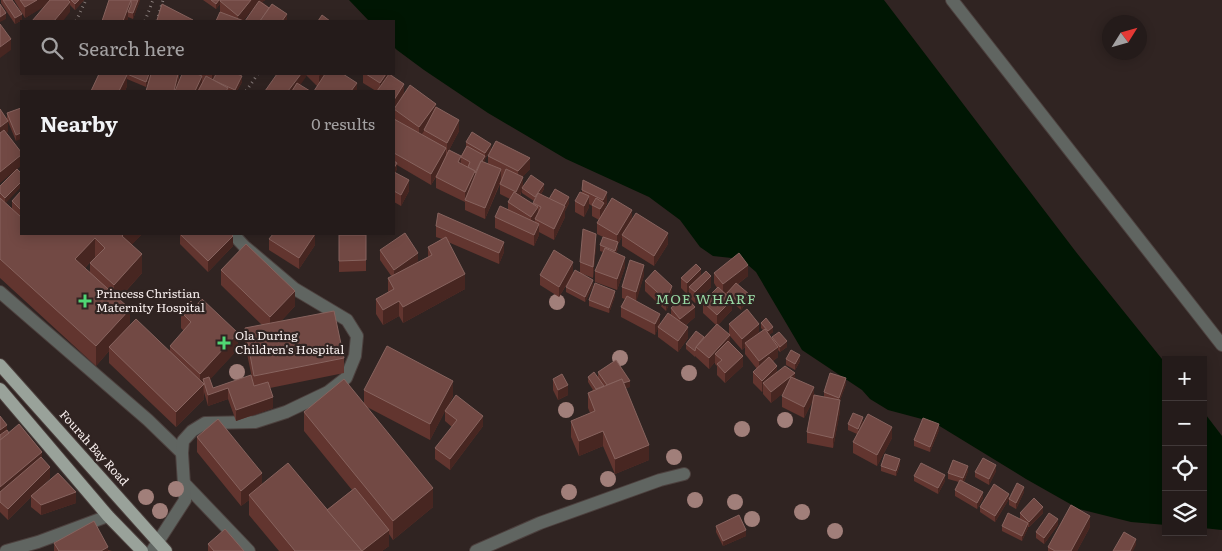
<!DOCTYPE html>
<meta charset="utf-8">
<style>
:root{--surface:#241b1a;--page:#302827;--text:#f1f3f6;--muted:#a3a1a2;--line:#413939}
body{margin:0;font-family:Literata,serif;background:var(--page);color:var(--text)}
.controls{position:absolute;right:15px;bottom:15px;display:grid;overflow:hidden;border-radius:0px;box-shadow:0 2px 12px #0003}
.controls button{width:45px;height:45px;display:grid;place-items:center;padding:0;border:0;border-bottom:1px solid var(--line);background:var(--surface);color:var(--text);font:25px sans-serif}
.compass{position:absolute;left:1102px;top:15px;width:45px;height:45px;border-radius:50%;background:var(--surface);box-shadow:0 2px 12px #0003;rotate:53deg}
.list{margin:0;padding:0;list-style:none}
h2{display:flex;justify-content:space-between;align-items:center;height:65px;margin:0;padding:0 20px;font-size:21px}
h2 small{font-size:16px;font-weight:400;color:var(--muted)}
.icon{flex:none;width:28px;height:28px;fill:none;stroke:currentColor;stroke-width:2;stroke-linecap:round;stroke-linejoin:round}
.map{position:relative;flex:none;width:1222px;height:551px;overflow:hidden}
.search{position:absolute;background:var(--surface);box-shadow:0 2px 12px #0003;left:20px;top:20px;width:375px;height:55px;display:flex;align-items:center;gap:12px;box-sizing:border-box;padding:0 18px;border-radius:0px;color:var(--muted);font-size:19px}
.panel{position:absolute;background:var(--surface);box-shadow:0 2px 12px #0003;left:20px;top:90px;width:375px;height:145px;border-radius:0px}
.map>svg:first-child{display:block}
.water{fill:#001603}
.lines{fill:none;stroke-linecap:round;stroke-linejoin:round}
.minor-casing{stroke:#4c403e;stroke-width:14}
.major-casing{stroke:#4c403e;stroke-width:14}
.path{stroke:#8d8381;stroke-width:3;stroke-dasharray:1 4;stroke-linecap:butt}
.minor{stroke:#606561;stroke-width:12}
.major{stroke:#99a29a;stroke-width:12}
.tree{fill:#a17f7a}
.wall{fill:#62352f;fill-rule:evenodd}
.shaded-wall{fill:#472621}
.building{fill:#724944;stroke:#87635e}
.poi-dot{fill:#50d674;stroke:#302422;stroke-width:2}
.labels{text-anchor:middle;stroke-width:4.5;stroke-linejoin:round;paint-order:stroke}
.poi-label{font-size:12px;fill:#f7eeed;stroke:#302422;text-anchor:start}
.street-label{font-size:12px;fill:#f7eeed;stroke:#302422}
.neighbourhood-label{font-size:14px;letter-spacing:1px;fill:#97d8a3;stroke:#302422}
</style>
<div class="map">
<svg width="1222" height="551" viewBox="0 0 1222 551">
<rect width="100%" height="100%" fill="#302422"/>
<g class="water">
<polygon points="349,0 884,0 1076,252 1166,364 1166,525 1131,522 1079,509 1026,479 933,422 888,410 870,399 862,390 802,350 756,272 741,259 713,256 700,247 680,220 649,197 566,159 488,113 424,70 397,50 394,47 394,21 369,21"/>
<polygon points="1203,411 1222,436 1222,530 1203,528"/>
</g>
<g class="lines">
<g class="minor-casing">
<g id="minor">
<polyline points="952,0 1222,345"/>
<polyline points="0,292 148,420 182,453"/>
<polyline points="184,483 249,551"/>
<polyline points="6,551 38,542 108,516"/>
<polyline points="152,551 185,500 182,453 183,441 192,431 205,423 255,422 286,412 328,392 346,378 355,356 357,336 347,320 295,289 244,246 233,234"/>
<polyline points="476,551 540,523 660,480 684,474"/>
</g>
</g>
<g class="major-casing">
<g id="major">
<polyline points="0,365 166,551"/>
<polyline points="0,389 108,516 142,551"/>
</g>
</g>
<g class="path">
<polyline points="76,21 86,0"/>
<polyline points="145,21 153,0"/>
<polyline points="157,21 163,0"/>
<polyline points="246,91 258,74"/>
</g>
<use href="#minor" class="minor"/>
<use href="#major" class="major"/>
</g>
<g class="tree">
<circle cx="557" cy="302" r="8"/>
<circle cx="620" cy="358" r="8"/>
<circle cx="237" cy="372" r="8"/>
<circle cx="689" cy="373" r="8"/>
<circle cx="566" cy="410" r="8"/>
<circle cx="785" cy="420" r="8"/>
<circle cx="742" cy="429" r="8"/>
<circle cx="674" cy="457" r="8"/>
<circle cx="608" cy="479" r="8"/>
<circle cx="176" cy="489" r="8"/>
<circle cx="569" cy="492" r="8"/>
<circle cx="146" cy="497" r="8"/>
<circle cx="695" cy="500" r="8"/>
<circle cx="735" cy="502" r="8"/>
<circle cx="160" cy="511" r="8"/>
<circle cx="802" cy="512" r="8"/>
<circle cx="752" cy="519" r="8"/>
<circle cx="835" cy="531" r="8"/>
</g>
<g class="wall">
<polygon points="1,0 12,0 22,20 15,24 1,3"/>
<polygon points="14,0 49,0 49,1 50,0 84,0 75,10 70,5 70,12 44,6 25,18"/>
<polygon points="109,0 140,0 133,19 128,17 127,21 102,21"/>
<polygon points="203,0 265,0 262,2 287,21 253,8 243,21 221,13 220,12 220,4 216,9"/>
<polygon points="99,74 179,74 179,83 182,74 215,74 213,80 242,82 237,91 146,91 150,79 146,87 127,79 127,86 125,91 91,91"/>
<polygon points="277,74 343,74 357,91 317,86 306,75 306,77"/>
<path d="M363 74H393L392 75 404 93 436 108 459 131 449 150 461 156 466 147V142L491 149 485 159 484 162 488 164V156L530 169 522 177 523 187 544 189 541 194 549 199 569 203 565 211V217L554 240 539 232V235L534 246 495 228V217L508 210V202L510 199 500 194V184L485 219 465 210V202L436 188V177L431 185 397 165V169L395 173 409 191 401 206 394 202V91H376L363 83ZM522 190V193L534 201 533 204 520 196Z"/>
<polygon points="21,108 16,141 7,119 7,113"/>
<path d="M17 169 6 203 12 209V201L21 191V234H142L132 244 142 273 119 299 130 325 170 351V346L184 331 181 328V312L238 349 210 379 213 388 252 378 245 344V328L262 325 221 285V270L295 306 281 321 344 358V373L270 388 273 408 236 421 228 399 208 406 204 392V399L176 427 109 363V351L96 366 0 278V186ZM95 257V258L90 263V272L85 268Z"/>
<polygon points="583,180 607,203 604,210 604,212 632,219 668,244 654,266 622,246 622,237 618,244 618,248 616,253 625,267 617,290 595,282 595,271 603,252 600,251 600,245 603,237 597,234 597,223 599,220 592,216 592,206 589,204 589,207 584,217 575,212 575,201 582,193"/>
<polygon points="436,226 504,252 499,264 448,242 465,289 403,323 399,316 383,325 376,314 376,299 388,292 388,278 392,277 380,260 380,250 418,262 428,257 428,247 442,239 436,237"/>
<polygon points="180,234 231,234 233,246 208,272 180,244"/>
<polygon points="339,235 366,235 366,271 339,272"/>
<polygon points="269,239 315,245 299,269 269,250"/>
<polygon points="596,245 593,278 580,273 593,286 585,302 566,292 566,287 573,274 559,297 540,285 540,275 580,273 580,262"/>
<polygon points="714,273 748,276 738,284 749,299 741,310 732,302 732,310 718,325 729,335 729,324 759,333 763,330 761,328 761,323 773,332 769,335 772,339 772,337 787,347 780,352 778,350 778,357 773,361 777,372 795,378 814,395 824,397 824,392 846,384 840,400 840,411 833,448 807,443 807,432 813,400 804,418 782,407 782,396 784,392 771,403 763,394 763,390 762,392 753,383 753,372 757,369 745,354 745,347 742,350 730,336 730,342 743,366 725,383 717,375 717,366 715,364 715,362 709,369 696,357 696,356 695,357 686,349 686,344 704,337 716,325 703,313 703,302 717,288 714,283"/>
<polygon points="644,275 636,301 660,324 671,314 671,308 695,317 686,325 688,338 678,352 658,337 658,327 655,335 621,317 621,307 625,299 622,298 622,287"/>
<polygon points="681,278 711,287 695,303 689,297 689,291 687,294 681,288"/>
<polygon points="645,281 672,297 666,311 645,291"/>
<polygon points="615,296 609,313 589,306 589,300"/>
<polygon points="786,359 800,361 795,370 786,365"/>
<polygon points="598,372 630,387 625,388 649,460 615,474 603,446 579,456 571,437 571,421 590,413 588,408 588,393 593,390 588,382 588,377 598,377"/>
<polygon points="553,379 568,395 558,400 553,390"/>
<polygon points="364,390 453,396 446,410 483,426 450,470 435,459 435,448 452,427 445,421 445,411 430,440 367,407 433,507 393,540 389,534 389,546 382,551 279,551 249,515 249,500 241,506 197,452 197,437 262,484 327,510 352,490 304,431 304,412 364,404"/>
<polygon points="0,416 9,433 42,459 50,478 35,493 76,503 41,515 31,507 31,497 8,520 0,512"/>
<polygon points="863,423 892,438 877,466 853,453 853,442 857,434 848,430 848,424"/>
<polygon points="939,430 930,452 914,446 914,440"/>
<polygon points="900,465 896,476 881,471 881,466"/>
<polygon points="968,471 964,482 983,498 977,509 955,496 955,490 959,482 948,479 948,473"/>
<polygon points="996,471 989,485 975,477 975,472"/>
<polygon points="914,476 945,481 938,494 914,481"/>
<polygon points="1024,492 1016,509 1009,505 1009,499"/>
<polygon points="1009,499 995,522 980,512 980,507"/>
<polygon points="1020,513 1043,513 1029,527 1028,527 1028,528 1022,541 1002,531 1002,526 1020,519"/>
<polygon points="1058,525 1044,544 1036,538 1036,532"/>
<polygon points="716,526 746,536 723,546 716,532"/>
<polygon points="1090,527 1077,551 1048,551 1048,547"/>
<polygon points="54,543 108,550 112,551 54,551"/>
<polygon points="208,544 244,551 208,551"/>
</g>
<g class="shaded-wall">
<polygon points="37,0 49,0 49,4 25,18 25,7"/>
<polygon points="79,0 84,0 75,10 75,4"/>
<polygon points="131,0 130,12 128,12 128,17 127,21 123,21"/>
<polygon points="138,0 140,0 133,19 133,13"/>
<polygon points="219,0 222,0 220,1 220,4 216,9 216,4"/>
<polygon points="251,0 265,0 252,10 243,21 238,21 238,16"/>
<polygon points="70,2 70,12 63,21 54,21"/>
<polygon points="6,13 6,19 0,22 0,17"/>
<polygon points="22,14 22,20 15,24 15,18"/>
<polygon points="287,14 287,21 282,21"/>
<polygon points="11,39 11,50 0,58 0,47"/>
<polygon points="149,74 152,74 146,87 146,82"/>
<polygon points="178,74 179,83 177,91 174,91"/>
<polygon points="212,74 215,74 212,84"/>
<polygon points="301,74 306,74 306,77 296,91 288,91"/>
<polygon points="321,74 331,74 319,87 319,76"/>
<polygon points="386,74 393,74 382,91 380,91 380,83"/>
<polygon points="127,75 127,86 125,91 119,91"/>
<polygon points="202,76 202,86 200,91 195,91"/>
<polygon points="242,76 242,82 237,91 235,91"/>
<polygon points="357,83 357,91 351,91"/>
<polygon points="404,84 404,95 394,109 394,100"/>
<polygon points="436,104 436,114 424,130 424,131 419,138 419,127"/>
<polygon points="459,120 459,131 447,154 447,143"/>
<polygon points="8,121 8,132 0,138 0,127"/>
<polygon points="21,133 21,139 16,141 16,135"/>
<polygon points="491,144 491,149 485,159 485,153"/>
<polygon points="446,148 446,158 431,185 431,174"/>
<polygon points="21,155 21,166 0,183 0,172"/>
<polygon points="461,156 461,167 458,162"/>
<polygon points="485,156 485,161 465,200 465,192 475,171"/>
<polygon points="530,158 530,169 518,182 518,171"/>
<polygon points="397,163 397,169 394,174 394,168"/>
<polygon points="501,169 501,180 485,219 485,208"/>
<polygon points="523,177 523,188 516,203 516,192"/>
<polygon points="409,180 409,191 401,206 401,195"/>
<polygon points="21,182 21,187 5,204 5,198"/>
<polygon points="544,184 544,189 535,202 535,197"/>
<polygon points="607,192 607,203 604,210 604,214 600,220 600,209 603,204 603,200"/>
<polygon points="589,196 589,207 584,217 584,206"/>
<polygon points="569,197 569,203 565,211 565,217 554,240 554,229 563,209"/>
<polygon points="538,207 538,218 535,219 535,223 531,228 531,217"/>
<polygon points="632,210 632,221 622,235 622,237 618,244 618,248 615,256 615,251 617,246 617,235"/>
<polygon points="539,224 539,235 534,246 534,235"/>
<polygon points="668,233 668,244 654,266 654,256"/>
<polygon points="124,234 142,234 122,255 122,236"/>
<polygon points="315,234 315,245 299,269 299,258"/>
<polygon points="596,234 596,245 593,278 593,267"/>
<polygon points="233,236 233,246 208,272 208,261"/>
<polygon points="95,238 95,257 75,278 75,259"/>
<polygon points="504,242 504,252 499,264 499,253"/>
<polygon points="418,253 418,264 394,280 394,270"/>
<polygon points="142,254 142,273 114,304 114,285"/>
<polygon points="625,257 625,267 617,290 617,279"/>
<polygon points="573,262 573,273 559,297 559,287"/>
<polygon points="644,265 644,275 636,303 636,292"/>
<polygon points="748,265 748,276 723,295 723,284"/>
<polygon points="701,269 701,280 689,287 689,291 687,294 687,283"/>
<polygon points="465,274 465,289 403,323 403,307"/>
<polygon points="711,276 711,287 695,303 695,292"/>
<polygon points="593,280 593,286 585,302 585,297"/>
<polygon points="672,286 672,297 666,311 666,300"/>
<polygon points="295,291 295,306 270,333 270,317"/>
<polygon points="615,291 615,296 609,313 609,308"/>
<polygon points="749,294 749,299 741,310 741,304"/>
<polygon points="732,300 732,310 717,326 717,315"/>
<polygon points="399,301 399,316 383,325 383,310"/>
<polygon points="695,307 695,317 680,330 680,319"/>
<polygon points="130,309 130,328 109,347 109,351 96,366 96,346"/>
<polygon points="660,314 660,324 655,335 655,324"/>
<polygon points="759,324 759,335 745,343 745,347 742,350 742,339"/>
<polygon points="688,327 688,338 678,352 678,341"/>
<polygon points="773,327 773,332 768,336 768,331"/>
<polygon points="238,333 238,349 205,385 203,379 204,399 176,427 176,412 200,387 200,374"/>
<polygon points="730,335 730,346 715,354 715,362 709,369 709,358"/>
<polygon points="787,341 787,347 780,352 780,347"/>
<polygon points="778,347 778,357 759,372 759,361"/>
<polygon points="800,355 800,361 795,370 795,364"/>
<polygon points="743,356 743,366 725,383 725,373"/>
<polygon points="777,366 777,377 763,383 763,390 762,392 762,381"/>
<polygon points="795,373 795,384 771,403 771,392"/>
<polygon points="846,378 846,384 839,403 839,398"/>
<polygon points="453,381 453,396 430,440 430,424"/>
<polygon points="630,381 630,387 607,391 607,386"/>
<polygon points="568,385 568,395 558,400 558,390"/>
<polygon points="814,387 814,398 804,418 804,407"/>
<polygon points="228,388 228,399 208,406 208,395"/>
<polygon points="273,397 273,408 236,421 236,410"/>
<polygon points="840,400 840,411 833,448 833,438"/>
<polygon points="483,416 483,426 450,470 450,459"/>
<polygon points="863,417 863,423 858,434 858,429"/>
<polygon points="939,424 939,430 930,452 930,447"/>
<polygon points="7,425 7,439 0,456 0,430"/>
<polygon points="892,427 892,438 877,466 877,455"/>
<polygon points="603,431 603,446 579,456 579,441"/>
<polygon points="649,445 649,460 615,474 615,459"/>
<polygon points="42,452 42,467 0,502 0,487"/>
<polygon points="900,459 900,465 896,476 896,471"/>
<polygon points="996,465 996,471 989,485 989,479"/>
<polygon points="968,466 968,471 963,484 963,478"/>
<polygon points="50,467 50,478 8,520 8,509"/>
<polygon points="262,473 262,489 249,495 249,500 241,506 241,491"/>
<polygon points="945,475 945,481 938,494 938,488"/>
<polygon points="1024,487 1024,492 1016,509 1016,503"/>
<polygon points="433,488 433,507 393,540 393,521"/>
<polygon points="76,492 76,503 41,515 41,505"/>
<polygon points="983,492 983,498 977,509 977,503"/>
<polygon points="1009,494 1009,499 995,522 995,516"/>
<polygon points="1043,507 1043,513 1029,527 1029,522"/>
<polygon points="1090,516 1090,527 1077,551 1071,551"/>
<polygon points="1058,519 1058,525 1044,544 1044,538"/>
<polygon points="1028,523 1028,528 1022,541 1022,536"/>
<polygon points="389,530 389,546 382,551 362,551"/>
<polygon points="746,530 746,536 723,546 723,541"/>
<polygon points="1136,539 1136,545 1133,551 1130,551"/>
<polygon points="108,547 108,551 101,551"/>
</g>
<g class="building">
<polygon points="3,0 12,0 22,14 15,18"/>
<polygon points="20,0 37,0 25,7"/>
<polygon points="50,0 68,0 70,2 54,21 32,21"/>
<polygon points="71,0 79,0 75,4"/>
<polygon points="109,0 131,0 123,21 102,21"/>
<polygon points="131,0 138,0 133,13 128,12 131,5"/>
<polygon points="211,0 219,0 216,4"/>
<polygon points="220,0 251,0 238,16 220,1"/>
<polygon points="259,1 269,8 260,21 245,21"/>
<polygon points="0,4 6,13 0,17"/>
<polygon points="162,4 193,20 193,21 160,21 157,20"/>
<polygon points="272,4 287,14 282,21 260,21"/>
<polygon points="220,12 244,21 216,21"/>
<polygon points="322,15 330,21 318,21"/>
<polygon points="0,24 11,39 0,47"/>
<polygon points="99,74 124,74 127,75 119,91 91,91"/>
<polygon points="127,74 149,74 146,82"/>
<polygon points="151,74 178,74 174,91 146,91"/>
<polygon points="182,74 197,74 202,76 195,91 175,91"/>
<polygon points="216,74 237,74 242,76 235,90 213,80"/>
<polygon points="277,74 301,74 288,91 265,91"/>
<polygon points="325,74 343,74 357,83 351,91 314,91"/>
<polygon points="366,74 386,74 380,83"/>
<polygon points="389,74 404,84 394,100 394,91 377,91"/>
<polygon points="206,76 228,88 226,91 198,91"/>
<polygon points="297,83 310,91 292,91"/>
<polygon points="410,85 436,104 419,127 394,109"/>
<polygon points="436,107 459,120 447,143 424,130"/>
<polygon points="21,108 21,133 16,135 7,113"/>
<polygon points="0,109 8,121 0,127"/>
<polygon points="394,119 446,148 431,174 394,153"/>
<polygon points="4,130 21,152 21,155 0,172 0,133"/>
<polygon points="472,132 491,144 485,153 466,142"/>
<polygon points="496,141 530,158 518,171 488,156"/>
<polygon points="467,146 485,156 482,161 481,161 475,173 475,171 468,167 470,162 461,157"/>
<polygon points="449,150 461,156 458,162 475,171 465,192 436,177"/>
<polygon points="394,161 397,163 394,168"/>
<polygon points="481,161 501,169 485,208 465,200"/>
<polygon points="17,169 21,173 21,182 5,198 0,193 0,186"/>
<polygon points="506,169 523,177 516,192 500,184"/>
<polygon points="394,172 409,180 401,195 394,191"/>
<polygon points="531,175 544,184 535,197 522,188"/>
<polygon points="583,180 607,192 603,200 582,190"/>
<polygon points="555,189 569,197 564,206 549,199"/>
<polygon points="21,191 21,210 12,201"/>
<polygon points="514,192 538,207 531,217 508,202"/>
<polygon points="580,192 589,196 584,206 575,201"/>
<polygon points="538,193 565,206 554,229 535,219 541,207 533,203"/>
<polygon points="0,198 21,217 21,234 124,234 122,236 142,254 114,285 90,263 105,248 95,238 75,259 130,309 96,346 0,259"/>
<polygon points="596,198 604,203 600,209 592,205"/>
<polygon points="612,198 632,210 617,235 597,223"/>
<polygon points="500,206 539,224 534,235 495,217"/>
<polygon points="438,213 504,242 499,253 436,226"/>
<polygon points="636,213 668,233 654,256 622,235"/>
<polygon points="583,229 596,234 593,267 580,262"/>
<polygon points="405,233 418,253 394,270 380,250"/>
<polygon points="180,234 231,234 233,236 208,261"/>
<polygon points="273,234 315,234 299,258 269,239"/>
<polygon points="339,235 366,235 366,260 339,261"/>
<polygon points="446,237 465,274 403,307 399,301 383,310 376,299 394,289 388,278 432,255 428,247"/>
<polygon points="603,237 618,242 615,251 600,245"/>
<polygon points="246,244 295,291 270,317 221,270"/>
<polygon points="605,248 625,257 617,279 595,271"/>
<polygon points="554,250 573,262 559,287 540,275"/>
<polygon points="739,253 748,265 723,284 714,273"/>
<polygon points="630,260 644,265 636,292 622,287"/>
<polygon points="696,264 701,269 687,283 681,278"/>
<polygon points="575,270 593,280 585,297 566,287"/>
<polygon points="655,270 672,286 666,300 645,281"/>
<polygon points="706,271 711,276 695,292 689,287"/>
<polygon points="595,283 615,291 609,308 589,300"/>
<polygon points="736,283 749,294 741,304 727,293"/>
<polygon points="718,287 732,300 717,315 703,302"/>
<polygon points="627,296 660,314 655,324 621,307"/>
<polygon points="685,296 695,307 680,319 671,308"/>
<polygon points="202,299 238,333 200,374 170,346 191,322 181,312 191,301 196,306"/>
<polygon points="747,309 759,324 742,339 729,324"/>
<polygon points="334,311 344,358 254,376 245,328"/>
<polygon points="668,313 688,327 678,341 658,327"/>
<polygon points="766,318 773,327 768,331 761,323"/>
<polygon points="136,319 204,384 176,412 109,347"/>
<polygon points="717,324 730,335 709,358 696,347"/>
<polygon points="765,329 778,347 759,361 745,343"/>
<polygon points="696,331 704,337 696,347 695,351 686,344"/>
<polygon points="779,332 787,341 780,347 772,337"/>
<polygon points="728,341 743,356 725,373 717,364 722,360 715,354"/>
<polygon points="387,346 453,381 430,424 364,390"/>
<polygon points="791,350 800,355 795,364 786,359"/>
<polygon points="769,357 777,366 762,381 753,372"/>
<polygon points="616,360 630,381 623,383 622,379 607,385 598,372"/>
<polygon points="785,366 795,373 771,392 763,383"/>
<polygon points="594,372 604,386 596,389 588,377"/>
<polygon points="830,373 846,378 839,398 824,392"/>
<polygon points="562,374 568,385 558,390 553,379"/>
<polygon points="251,375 254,386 268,382 273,397 236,410 228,388 208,395 203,379 209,377 213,388"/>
<polygon points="791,377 814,387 804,407 782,396"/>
<polygon points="344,379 433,488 393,521 304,412"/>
<polygon points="622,379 649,445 615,459 603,431 579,441 571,421 595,411 588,393"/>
<polygon points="456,395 483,416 450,459 435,448 457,420 445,411"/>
<polygon points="814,395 840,400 833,438 807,432"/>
<polygon points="853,413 863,417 858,429 848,424"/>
<polygon points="868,414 892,427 877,455 853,442"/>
<polygon points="0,416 7,425 0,430"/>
<polygon points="923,418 939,424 930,447 914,440"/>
<polygon points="218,419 262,473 241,491 197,437"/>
<polygon points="19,424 42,452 0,487 0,440"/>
<polygon points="7,430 9,433 0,440 0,435"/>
<polygon points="885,454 900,459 896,471 881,466"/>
<polygon points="41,457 50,467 8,509 0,502 0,492"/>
<polygon points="983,458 996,465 989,479 975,472"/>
<polygon points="953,460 968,466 963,478 948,473"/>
<polygon points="288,463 362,551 295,551 249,495"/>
<polygon points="921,463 945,475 938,488 914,476"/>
<polygon points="58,473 76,492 41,505 31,496"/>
<polygon points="960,480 983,492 977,503 955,490"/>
<polygon points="1017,483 1024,487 1016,503 1009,499"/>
<polygon points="994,484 1009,494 995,516 980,507"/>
<polygon points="355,488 389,530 362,551 327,510"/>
<polygon points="1034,498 1043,507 1029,522 1020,513"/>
<polygon points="1071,505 1090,516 1071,551 1055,551 1048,547"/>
<polygon points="1008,513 1028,523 1022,536 1002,526"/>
<polygon points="1049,513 1058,519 1044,538 1036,532"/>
<polygon points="739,515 746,530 723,541 716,526"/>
<polygon points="94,521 108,547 101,551 59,551 54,543"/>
<polygon points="225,529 244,551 214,551 208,544"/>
<polygon points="1124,532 1136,539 1130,551 1113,551"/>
</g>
<g class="poi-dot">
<path d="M82.5 293.5h5v5h5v5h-5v5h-5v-5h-5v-5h5z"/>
<path d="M221.5 335.5h5v5h5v5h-5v5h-5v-5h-5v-5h5z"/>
</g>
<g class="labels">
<g class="poi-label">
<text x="96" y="298">Princess Christian<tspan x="96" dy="14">Maternity Hospital</tspan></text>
<text x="235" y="340">Ola During<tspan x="235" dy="14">Children's Hospital</tspan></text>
</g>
<g class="street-label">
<text transform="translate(94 448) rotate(48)" y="4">Fourah Bay Road</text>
</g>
<g class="neighbourhood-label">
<text x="706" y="304">MOE WHARF</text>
</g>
</g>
</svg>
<div class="controls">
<button>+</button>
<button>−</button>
<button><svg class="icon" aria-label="locate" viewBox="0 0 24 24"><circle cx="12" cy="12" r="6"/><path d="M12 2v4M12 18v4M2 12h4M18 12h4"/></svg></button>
<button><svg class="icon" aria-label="layers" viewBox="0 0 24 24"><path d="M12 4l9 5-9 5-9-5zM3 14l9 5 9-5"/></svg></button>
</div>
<svg class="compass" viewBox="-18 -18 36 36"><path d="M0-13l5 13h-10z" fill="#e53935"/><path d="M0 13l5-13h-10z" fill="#a3a1a2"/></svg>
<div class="search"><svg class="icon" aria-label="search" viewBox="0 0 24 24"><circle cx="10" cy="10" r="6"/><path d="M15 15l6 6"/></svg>Search here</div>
<section class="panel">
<h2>Nearby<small>0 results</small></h2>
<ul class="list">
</ul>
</section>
</div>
